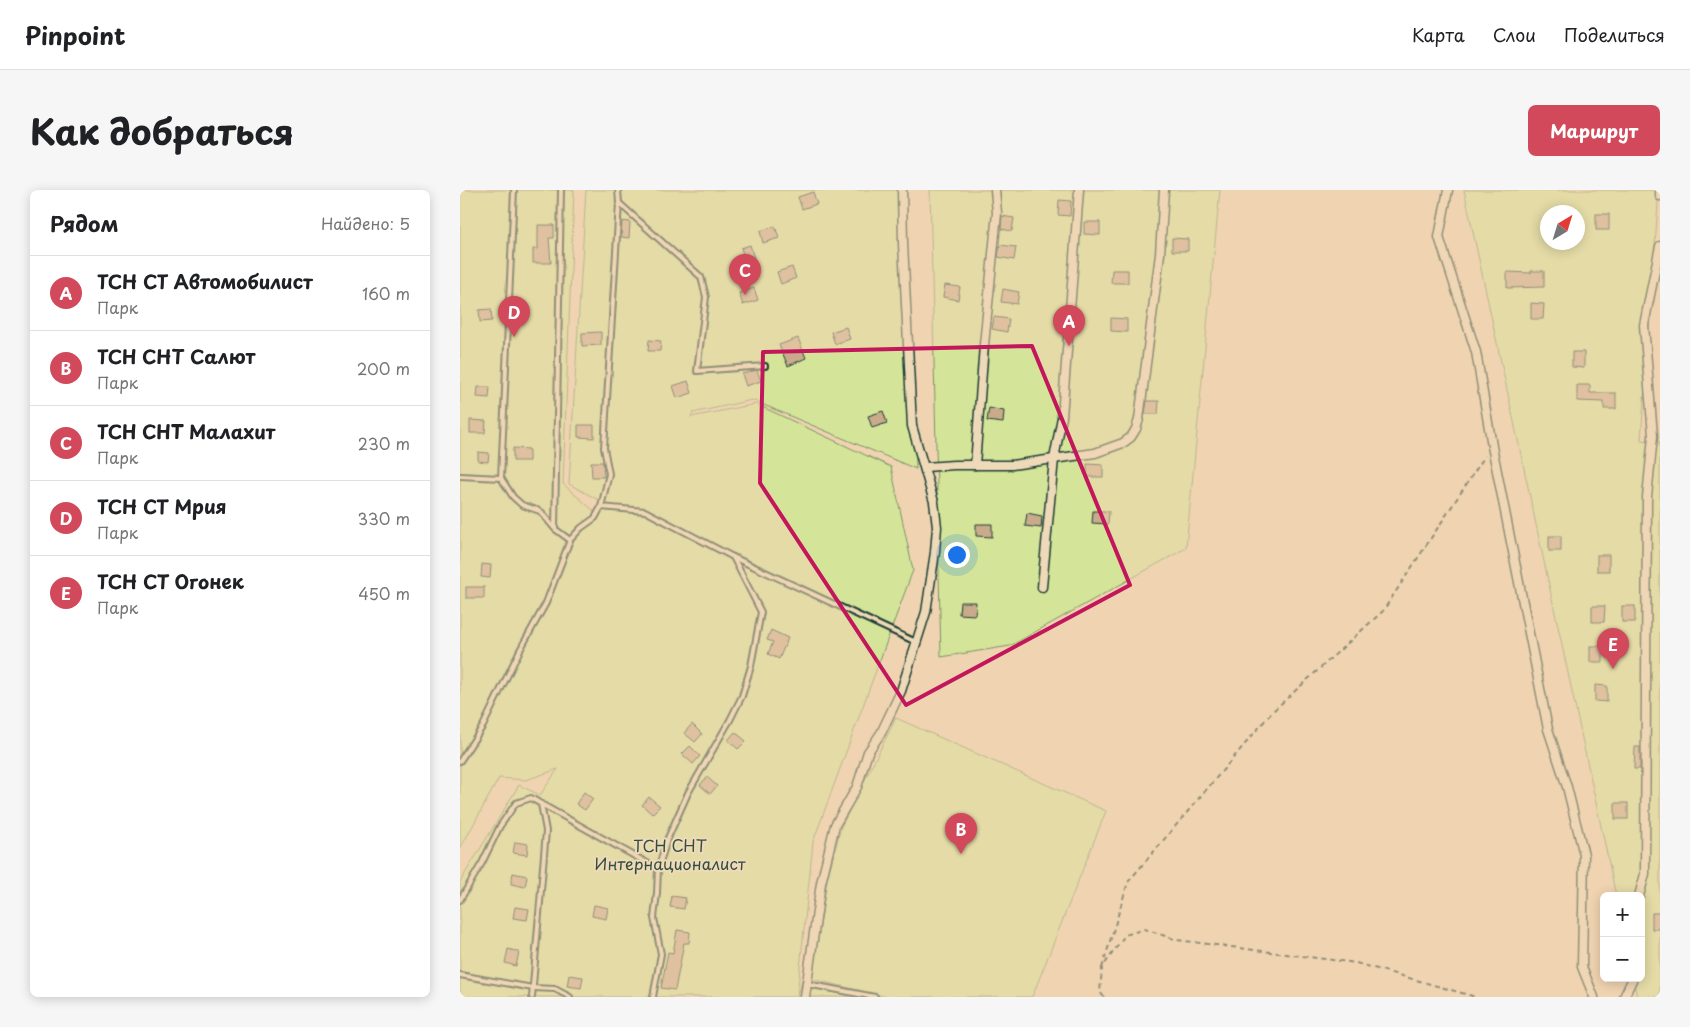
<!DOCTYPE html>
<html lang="ru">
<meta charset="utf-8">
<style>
:root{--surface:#fff;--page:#f6f6f6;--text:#202124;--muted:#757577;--line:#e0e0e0;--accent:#d1495b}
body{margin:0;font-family:"Playpen Sans",sans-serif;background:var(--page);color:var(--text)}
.controls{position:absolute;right:15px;bottom:15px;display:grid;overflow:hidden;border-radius:8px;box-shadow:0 2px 12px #0003}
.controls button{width:45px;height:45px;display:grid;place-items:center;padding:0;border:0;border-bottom:1px solid var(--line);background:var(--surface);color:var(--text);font:25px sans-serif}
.compass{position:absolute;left:1080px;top:15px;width:45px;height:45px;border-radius:50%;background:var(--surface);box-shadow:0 2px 12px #0003;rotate:38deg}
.you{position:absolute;left:496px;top:364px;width:18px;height:18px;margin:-12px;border:4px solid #fff;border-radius:50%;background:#1a73e8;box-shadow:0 0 0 8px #1a73e833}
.badge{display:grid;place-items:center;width:32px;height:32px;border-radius:50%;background:var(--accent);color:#fff;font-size:16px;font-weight:700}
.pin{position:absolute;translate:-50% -41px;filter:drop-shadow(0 1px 2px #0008)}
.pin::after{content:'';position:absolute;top:26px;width:18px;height:15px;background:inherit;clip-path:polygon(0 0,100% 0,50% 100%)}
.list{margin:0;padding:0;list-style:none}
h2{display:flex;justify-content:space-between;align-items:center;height:65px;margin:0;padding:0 20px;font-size:21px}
h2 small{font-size:16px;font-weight:400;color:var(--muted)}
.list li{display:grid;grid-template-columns:32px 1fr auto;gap:15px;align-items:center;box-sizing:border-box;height:75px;padding:0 20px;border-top:1px solid var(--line)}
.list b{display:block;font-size:19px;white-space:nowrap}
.list p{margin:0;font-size:16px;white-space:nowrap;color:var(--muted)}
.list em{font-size:16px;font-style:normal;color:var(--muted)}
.map{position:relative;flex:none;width:1200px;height:807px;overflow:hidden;border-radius:8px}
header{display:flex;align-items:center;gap:30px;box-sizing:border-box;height:70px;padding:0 25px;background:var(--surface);border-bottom:1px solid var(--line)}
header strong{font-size:24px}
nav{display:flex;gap:28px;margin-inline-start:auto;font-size:18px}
.intro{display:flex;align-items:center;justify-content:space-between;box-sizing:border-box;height:120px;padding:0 30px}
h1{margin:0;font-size:35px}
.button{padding:12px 22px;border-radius:8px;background:var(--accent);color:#fff;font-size:18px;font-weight:700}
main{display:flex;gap:30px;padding:0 30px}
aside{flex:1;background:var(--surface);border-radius:8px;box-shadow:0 2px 12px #0003}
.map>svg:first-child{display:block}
.green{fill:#d4e599;stroke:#7a9166;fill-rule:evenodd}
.building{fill:#c9ab8c;stroke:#1f3d34}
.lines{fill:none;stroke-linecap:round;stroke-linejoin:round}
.lane-casing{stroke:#1f3d34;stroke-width:8}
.street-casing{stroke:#1f3d34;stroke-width:11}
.path{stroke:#1f3d34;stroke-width:2;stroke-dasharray:5 4;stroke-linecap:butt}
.lane{stroke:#eedab8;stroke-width:4}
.street{stroke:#eedab8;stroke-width:8}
.marked{fill:none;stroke:#c2185b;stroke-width:4;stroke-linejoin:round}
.labels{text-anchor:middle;stroke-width:4;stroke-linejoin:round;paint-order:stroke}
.park-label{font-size:16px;fill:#314e3e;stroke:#eedab8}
</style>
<header>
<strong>Pinpoint</strong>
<nav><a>Карта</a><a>Слои</a><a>Поделиться</a></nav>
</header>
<div class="intro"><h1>Как добраться</h1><a class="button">Маршрут</a></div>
<main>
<aside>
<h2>Рядом<small>Найдено: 5</small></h2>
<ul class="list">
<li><span class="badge">A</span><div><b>ТСН СТ Автомобилист</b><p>Парк</p></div><em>160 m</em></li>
<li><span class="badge">B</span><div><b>ТСН СНТ Салют</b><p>Парк</p></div><em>200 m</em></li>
<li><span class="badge">C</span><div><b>ТСН СНТ Малахит</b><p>Парк</p></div><em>230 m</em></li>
<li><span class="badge">D</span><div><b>ТСН СТ Мрия</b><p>Парк</p></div><em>330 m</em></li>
<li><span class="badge">E</span><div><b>ТСН СТ Огонек</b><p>Парк</p></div><em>450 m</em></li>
</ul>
</aside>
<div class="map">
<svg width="1200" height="807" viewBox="0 0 1200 807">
<rect width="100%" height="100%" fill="#f0d4b1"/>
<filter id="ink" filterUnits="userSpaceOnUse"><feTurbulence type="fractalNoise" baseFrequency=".02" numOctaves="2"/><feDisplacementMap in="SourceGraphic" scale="10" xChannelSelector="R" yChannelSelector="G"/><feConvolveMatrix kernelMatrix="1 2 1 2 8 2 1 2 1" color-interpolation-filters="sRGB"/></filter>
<g filter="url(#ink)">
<g class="green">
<polygon points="0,0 114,0 103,294 134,321 133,324 144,313 109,294 126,0 445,0 456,279 292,210 233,223 231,227 296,214 431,277 453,380 353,652 337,807 0,807 0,692 59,595 80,605 98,579 66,590 39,588 0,659"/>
<polygon points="470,0 760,0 726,358 550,456 481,467"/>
<path d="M1004 0H1199L1181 250 1200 252V807H1177L1173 788H1181V706H1156ZM1088 22H1118V52H1088Z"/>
<polygon points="436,528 646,621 572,807 427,807 352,789 367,690 381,637"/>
<polygon points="342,789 399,807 338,807"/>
</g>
<g class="building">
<polygon points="353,2 357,14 342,19 338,7"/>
<polygon points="599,10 611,11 610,26 598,25"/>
<rect x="1136" y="24" width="13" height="16"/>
<polygon points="542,26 554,28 552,41 541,39"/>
<polygon points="162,31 170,32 169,48 161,47"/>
<polygon points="624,32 640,32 640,45 624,44"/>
<polygon points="78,35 94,35 94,48 89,48 91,73 73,73 73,59 78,59"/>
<polygon points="315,36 319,48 303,53 300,41"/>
<polygon points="712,48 728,49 728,61 712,61"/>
<polygon points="290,55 295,71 286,74 281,58"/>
<polygon points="540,55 556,57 554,70 538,67"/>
<polygon points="332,77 336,88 321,94 317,82"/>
<polygon points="652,80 668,80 668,93 651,93"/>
<polygon points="1071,81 1084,81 1084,97 1047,98 1047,82 1071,83"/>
<polygon points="485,95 500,97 498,110 483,107"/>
<polygon points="294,98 298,110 283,115 279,103"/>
<polygon points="543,99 559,102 557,114 541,112"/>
<polygon points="1071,113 1084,114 1083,129 1071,129"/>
<polygon points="31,119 32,131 20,132 19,120"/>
<polygon points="534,127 549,129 547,142 532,139"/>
<polygon points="651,128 667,129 667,142 651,141"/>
<polygon points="386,137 390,149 375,154 371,142"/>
<polygon points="141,142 141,155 122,156 122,143"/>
<polygon points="338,148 346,168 328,176 319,155"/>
<polygon points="189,150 201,151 200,161 188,161"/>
<polygon points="1112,162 1124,162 1124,178 1112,177"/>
<polygon points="297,180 301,191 286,196 282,184"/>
<polygon points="228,191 232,203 217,208 213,196"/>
<polygon points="1117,195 1130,195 1130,203 1156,203 1156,219 1144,219 1144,212 1117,211"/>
<polygon points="18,197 30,197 29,208 17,207"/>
<polygon points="687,211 699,211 698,224 685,224"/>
<polygon points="529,218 544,221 543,233 527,231"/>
<polygon points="423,221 427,233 412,238 408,226"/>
<polygon points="10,230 26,231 25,243 10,243"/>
<polygon points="118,235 134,235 134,248 118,247"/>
<polygon points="53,258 69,259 69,271 53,271"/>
<polygon points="18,262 29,263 28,272 18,271"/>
<polygon points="131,272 143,272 144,287 132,287"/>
<polygon points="627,274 643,275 643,287 627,287"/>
<polygon points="633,321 649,321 648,334 632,333"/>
<polygon points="567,323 582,326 581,338 565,336"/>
<polygon points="516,334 532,334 532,347 516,346"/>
<rect x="1089" y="346" width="12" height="15"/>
<rect x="1137" y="365" width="12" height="16"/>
<polygon points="22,374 31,375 30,388 21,387"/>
<rect x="6" y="397" width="18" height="11"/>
<polygon points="500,412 516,412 515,425 499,424"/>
<polygon points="1132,416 1145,416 1144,432 1132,432"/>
<rect x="1162" y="416" width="13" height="16"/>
<polygon points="311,440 328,448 319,469 308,464 313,452 307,450"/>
<rect x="1130" y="456" width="13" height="16"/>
<polygon points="1135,495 1147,496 1147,512 1135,511"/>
<polygon points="232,534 242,544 235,552 224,543"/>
<polygon points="275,542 286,551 278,559 268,550"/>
<polygon points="230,556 240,566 233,574 222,564"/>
<polygon points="1175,557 1180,557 1180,579 1174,579"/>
<polygon points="247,587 257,596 250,604 240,595"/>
<polygon points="124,602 133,609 125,620 116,614"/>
<polygon points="189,607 200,616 192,624 182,615"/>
<rect x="1155" y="613" width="13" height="16"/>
<polygon points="55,652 68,654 67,665 53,663"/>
<polygon points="53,683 67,686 65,697 51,694"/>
<polygon points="212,706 226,708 224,719 210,717"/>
<polygon points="134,715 148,718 146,729 132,726"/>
<polygon points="55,717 69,719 67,730 53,728"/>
<rect x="1192" y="723" width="8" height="16"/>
<polygon points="217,740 230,742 229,753 224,753 215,800 201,798 208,762 213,763"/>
<polygon points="48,759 59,762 56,776 45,773"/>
<polygon points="109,785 123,787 121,798 107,796"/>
</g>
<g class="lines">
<g class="lane-casing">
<g id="lane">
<polyline points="54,0 41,288 53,307 62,315 80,321 95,339 110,350"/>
<polyline points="159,13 241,87 246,107 237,181 305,176"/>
<polyline points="0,286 41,288"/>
<polyline points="141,317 185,321 273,367 456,452"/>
<polyline points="95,338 101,0"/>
<polyline points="0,571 23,536 60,460 86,413 110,350 121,338 135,328 141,317 149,284 144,258 159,13 158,0"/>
<polyline points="81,614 198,679"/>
<polyline points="0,710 22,673 40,636 56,613 71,608 81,614 86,641 72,807"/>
<polyline points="0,785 73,798 95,799 110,807"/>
<polyline points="347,794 415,807"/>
<polyline points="193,807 201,764 194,728 197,703 198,679 207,650 228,603 270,530 282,506 291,476 301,422 273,367"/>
</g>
</g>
<g class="street-casing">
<g id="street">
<polyline points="988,0 979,47 1016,162 1032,256 1088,539 1107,597 1124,665 1122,777 1134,807"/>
<polyline points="1200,0 1200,6"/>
<polyline points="515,275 524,155 537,23 535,0"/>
<polyline points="465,277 494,275 552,275 635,263 663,253 671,247 676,239 679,229 700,64 704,0"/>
<polyline points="582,397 594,269 602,227 619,0"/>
<polyline points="1179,706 1185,684 1187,307 1193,246 1184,135 1200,56"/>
<polyline points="345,807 361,693 375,635 397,597 408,562 421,543 441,501 466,422 475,362 477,337 474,312 452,236 443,53 442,0"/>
<polyline points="1164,807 1173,788"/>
</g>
</g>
<g class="path">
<polyline points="642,778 668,692 813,521 923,421 1025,266"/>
<polyline points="644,807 640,802 642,778 665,745 685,739 717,750 896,773 1016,807"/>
</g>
<use href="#lane" class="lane"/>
<use href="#street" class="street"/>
</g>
</g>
<path d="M0 0H1200V807H0ZM572 156 670 395 446 515 300 293 303 162Z" fill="#f0d4b1" fill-opacity=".55" fill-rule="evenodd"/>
<path class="marked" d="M572 156 670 395 446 515 300 293 303 162Z"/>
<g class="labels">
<g class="park-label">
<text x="210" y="662">ТСН СНТ<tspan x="210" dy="18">Интернационалист</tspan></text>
</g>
</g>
</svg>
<div class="controls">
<button>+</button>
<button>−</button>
</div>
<svg class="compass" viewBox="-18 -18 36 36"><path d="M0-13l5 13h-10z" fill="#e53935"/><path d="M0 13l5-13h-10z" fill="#757577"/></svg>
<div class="you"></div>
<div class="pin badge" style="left:609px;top:156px">A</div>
<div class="pin badge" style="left:501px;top:664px">B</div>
<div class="pin badge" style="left:285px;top:105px">C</div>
<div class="pin badge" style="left:54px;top:147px">D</div>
<div class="pin badge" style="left:1153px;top:479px">E</div>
</div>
</main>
